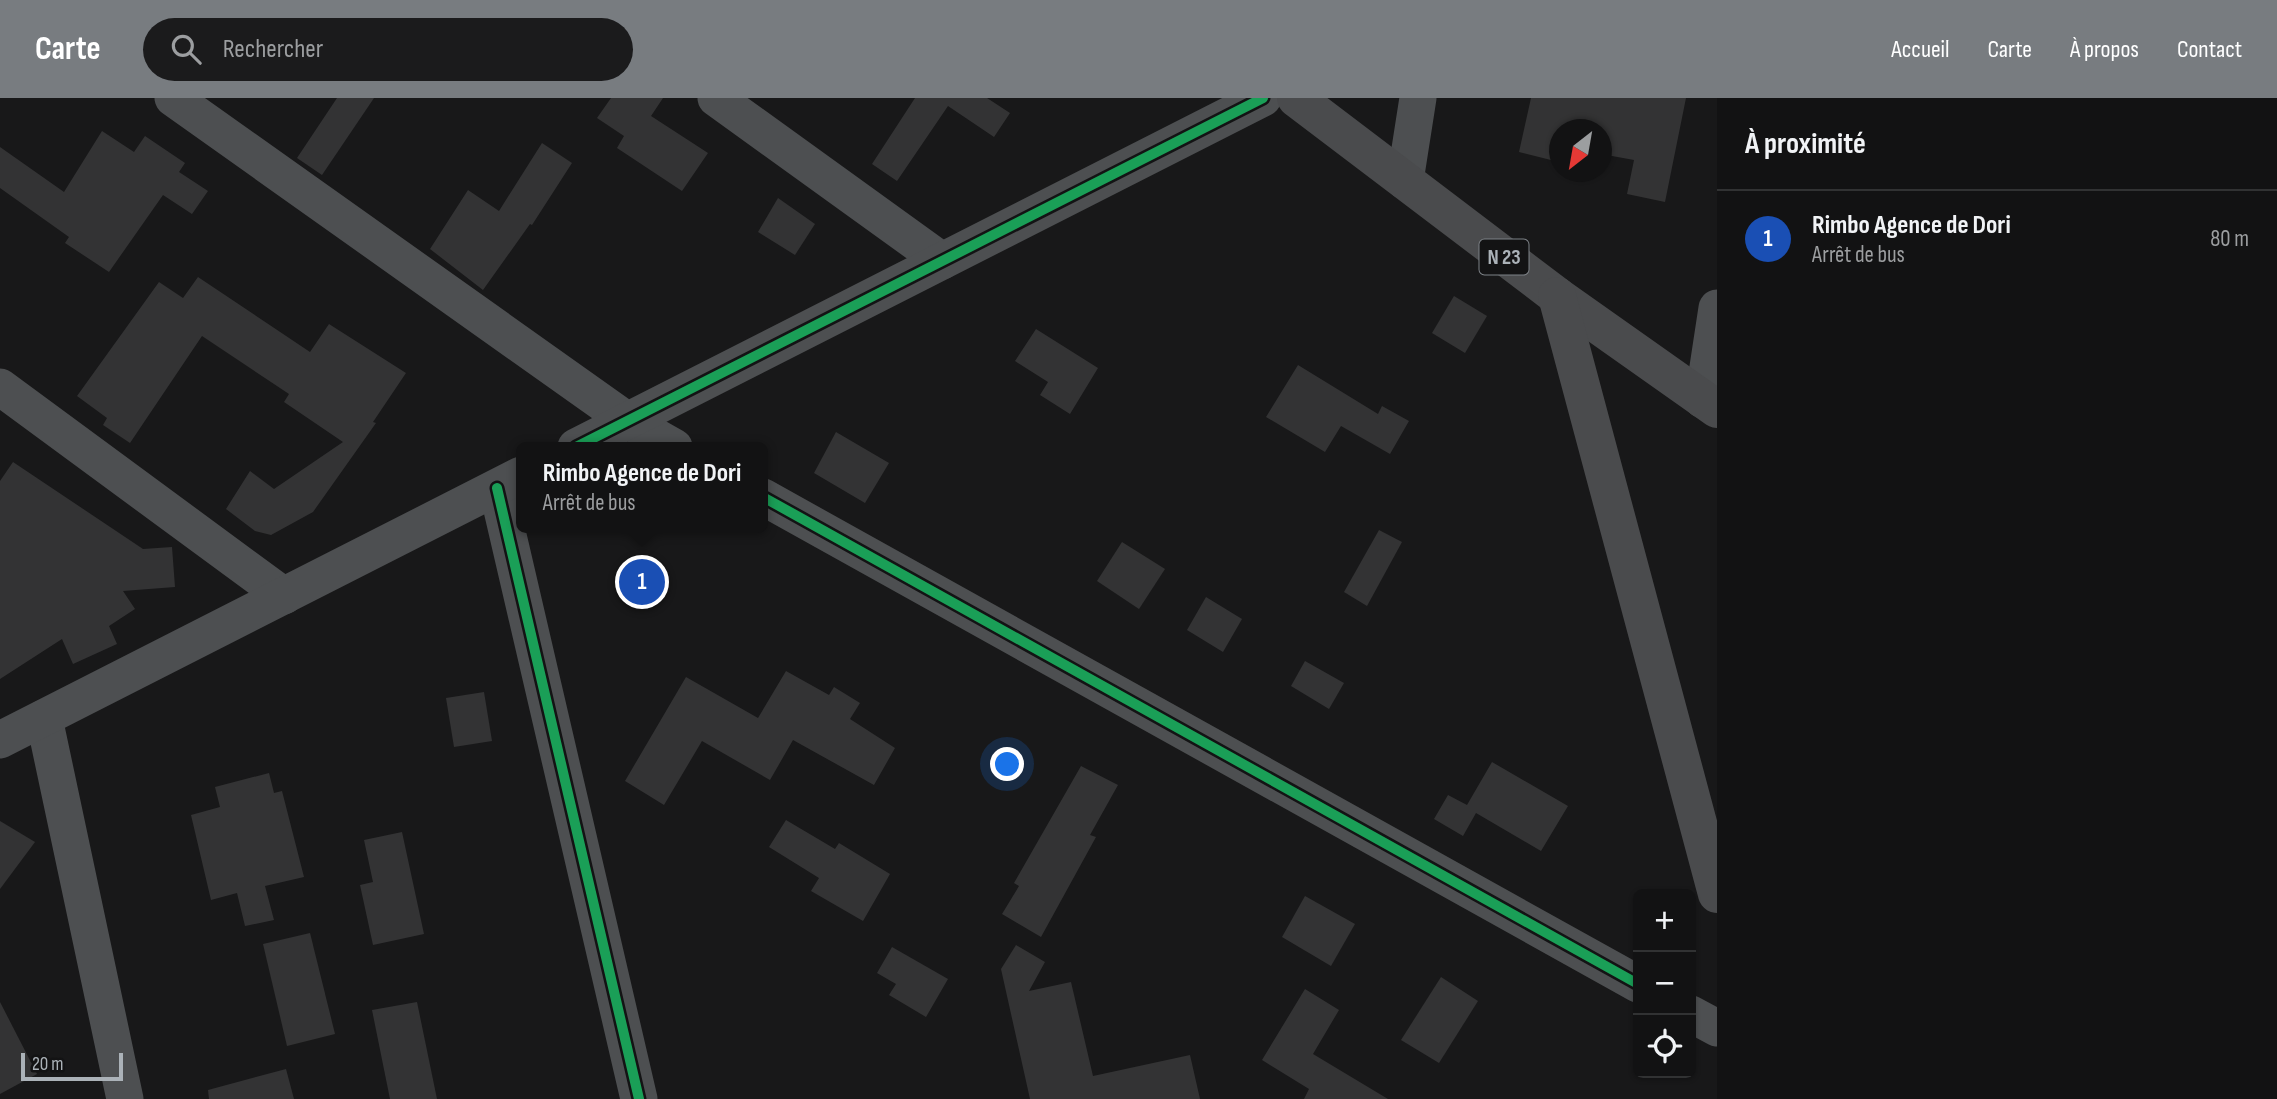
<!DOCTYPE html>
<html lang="fr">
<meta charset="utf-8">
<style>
:root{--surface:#121213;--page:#1b1b1c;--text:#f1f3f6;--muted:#9c9ea0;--line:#313233;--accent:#787c80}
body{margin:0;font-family:"Sofia Sans Condensed",sans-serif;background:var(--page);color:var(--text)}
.controls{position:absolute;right:21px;bottom:21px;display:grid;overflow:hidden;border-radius:10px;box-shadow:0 2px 5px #0004}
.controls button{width:63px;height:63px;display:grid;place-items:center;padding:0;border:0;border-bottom:2px solid var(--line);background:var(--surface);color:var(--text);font:35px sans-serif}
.compass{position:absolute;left:1549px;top:21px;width:63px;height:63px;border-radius:50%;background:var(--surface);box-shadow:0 2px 5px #0004;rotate:211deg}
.scale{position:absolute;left:21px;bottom:18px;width:102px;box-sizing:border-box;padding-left:7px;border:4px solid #abb2b8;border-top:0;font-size:19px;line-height:24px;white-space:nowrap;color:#abb2b8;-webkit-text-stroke:5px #131314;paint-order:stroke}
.you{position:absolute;left:1008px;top:667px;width:24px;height:24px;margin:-18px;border:5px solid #fff;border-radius:50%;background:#1a73e8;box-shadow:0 0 0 10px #1a73e833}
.badge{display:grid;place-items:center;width:46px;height:46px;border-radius:50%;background:var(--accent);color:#fff;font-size:23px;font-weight:700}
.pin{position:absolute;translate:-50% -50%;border:4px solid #fff;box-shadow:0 2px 7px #0006}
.popup{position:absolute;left:516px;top:344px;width:252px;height:91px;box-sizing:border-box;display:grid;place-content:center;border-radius:10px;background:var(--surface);filter:drop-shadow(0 2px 5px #0005);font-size:23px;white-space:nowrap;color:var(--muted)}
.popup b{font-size:26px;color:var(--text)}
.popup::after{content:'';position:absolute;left:50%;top:100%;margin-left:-14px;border:14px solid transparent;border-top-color:var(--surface)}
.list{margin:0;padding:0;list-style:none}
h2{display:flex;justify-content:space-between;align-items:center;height:91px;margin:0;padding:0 28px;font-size:30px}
h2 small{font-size:23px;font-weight:400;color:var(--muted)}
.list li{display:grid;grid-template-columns:46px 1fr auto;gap:21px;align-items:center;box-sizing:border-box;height:98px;padding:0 28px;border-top:2px solid var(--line)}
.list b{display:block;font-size:26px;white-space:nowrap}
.list p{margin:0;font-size:23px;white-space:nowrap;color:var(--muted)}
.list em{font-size:23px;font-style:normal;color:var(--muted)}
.icon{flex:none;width:38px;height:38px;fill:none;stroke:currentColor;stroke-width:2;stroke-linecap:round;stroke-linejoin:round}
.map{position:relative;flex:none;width:1717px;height:1001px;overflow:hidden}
header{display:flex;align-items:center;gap:42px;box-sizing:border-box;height:98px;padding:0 35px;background:var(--accent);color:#fff}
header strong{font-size:33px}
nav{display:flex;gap:38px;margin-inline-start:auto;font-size:24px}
.search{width:490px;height:63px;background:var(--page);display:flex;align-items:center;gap:18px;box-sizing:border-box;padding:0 24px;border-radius:38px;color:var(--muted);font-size:26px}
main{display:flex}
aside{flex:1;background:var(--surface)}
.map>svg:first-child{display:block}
.building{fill:#333334}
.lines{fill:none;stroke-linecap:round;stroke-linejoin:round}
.minor{stroke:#4d4f51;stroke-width:37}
.major{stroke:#4a4b4d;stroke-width:38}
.cycleway-casing{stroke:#131314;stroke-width:15}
.cycleway{stroke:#1a9f57;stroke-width:10}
.labels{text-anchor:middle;stroke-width:5;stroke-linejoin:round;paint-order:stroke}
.shield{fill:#131314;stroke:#7d8287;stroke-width:2}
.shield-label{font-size:21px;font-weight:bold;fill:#abb2b8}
</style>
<header>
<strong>Carte</strong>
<div class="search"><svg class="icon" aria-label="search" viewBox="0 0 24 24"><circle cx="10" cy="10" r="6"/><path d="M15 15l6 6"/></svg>Rechercher</div>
<nav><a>Accueil</a><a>Carte</a><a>À propos</a><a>Contact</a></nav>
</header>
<main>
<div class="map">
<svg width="1717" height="1001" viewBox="0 0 1717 1001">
<rect width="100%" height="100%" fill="#181819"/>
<g class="building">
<polygon points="337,0 374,0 322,77 297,60"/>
<polygon points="611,0 663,0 651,18 708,55 682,93 617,50 624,38 597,20"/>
<polygon points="915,0 987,0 1010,15 994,39 948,8 897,83 872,66"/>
<polygon points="1531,0 1686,0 1665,104 1627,96 1634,62 1601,56 1601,32 1559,32 1559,64 1519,54"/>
<polygon points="102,33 134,54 145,38 185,65 179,74 208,93 192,116 163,97 109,174 65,145 69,139 0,90 0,49 64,94"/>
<polygon points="542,45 572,65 532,127 530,126 483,192 430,151 468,92 499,113"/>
<polygon points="778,100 815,126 795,157 758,134"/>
<polygon points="198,179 310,254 329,226 406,275 373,324 376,325 313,414 271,437 255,433 226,411 250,373 274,391 343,344 284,304 289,296 202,238 130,345 103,327 107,320 77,298 159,184 183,200"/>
<polygon points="1454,198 1487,218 1465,255 1432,235"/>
<polygon points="1036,231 1098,270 1070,316 1040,297 1048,284 1015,263"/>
<polygon points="1298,267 1378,316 1382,308 1409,323 1390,356 1341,328 1325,354 1266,319"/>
<polygon points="836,334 889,365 865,405 814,375"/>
<polygon points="13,364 143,451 172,449 175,489 123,493 135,511 109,528 117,546 73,566 62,541 0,581 0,383"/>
<polygon points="1379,432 1402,444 1367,508 1344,494"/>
<polygon points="1122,444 1165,471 1139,511 1097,483"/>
<polygon points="1206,499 1242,521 1223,554 1187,532"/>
<polygon points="1305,563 1344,585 1329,611 1291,588"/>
<polygon points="786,573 829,597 834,589 860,605 850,621 895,650 874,687 793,642 770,682 702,643 664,707 625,683 686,579 758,620"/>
<polygon points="484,594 492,643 454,649 446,600"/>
<polygon points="1492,664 1568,708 1541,753 1476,715 1463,738 1434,721 1448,697 1467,707"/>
<polygon points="1081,668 1118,687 1090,737 1096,739 1041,839 1002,816 1019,788 1014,785"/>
<polygon points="269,675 274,695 282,693 304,779 265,788 274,822 245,828 237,795 211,802 191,717 220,709 215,689"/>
<polygon points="786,722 835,751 839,745 890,776 863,823 811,793 819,780 769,749"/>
<polygon points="0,723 35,744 0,791"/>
<polygon points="402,734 424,836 373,847 360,787 373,784 364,742"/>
<polygon points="1305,798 1355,826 1331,868 1282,839"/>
<polygon points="310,835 335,936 287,948 263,846"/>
<polygon points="1016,847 1045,864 1029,893 1071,884 1093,978 1190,957 1200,1001 1030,1001 1001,871"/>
<polygon points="892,849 948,881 926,919 889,897 896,886 877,875"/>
<polygon points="1441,879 1478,903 1439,965 1401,942"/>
<polygon points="1305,891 1339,912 1313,956 1388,1001 1304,1001 1309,991 1262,962"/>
<polygon points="0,904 37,976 0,996"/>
<polygon points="417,904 437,1001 390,1001 372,912"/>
<polygon points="286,971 294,1001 209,1001 208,992"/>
</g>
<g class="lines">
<g class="minor">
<polyline points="173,0 628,323 674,349"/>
<polyline points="716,0 942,163"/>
<polyline points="1405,83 1418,0"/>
<polyline points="0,289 284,498"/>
<polyline points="1703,302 1717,210"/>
<polyline points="576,349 1263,0"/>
<polyline points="497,390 639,1001"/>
<polyline points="763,399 1638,886"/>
<polyline points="44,620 125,1001"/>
<polyline points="0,642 521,377"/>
<polyline points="1691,916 1717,930"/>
</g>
<g class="major">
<polyline points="1296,0 1557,198 1717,311"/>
<polyline points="1557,198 1717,796"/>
</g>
<g class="cycleway-casing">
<g id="cycleway">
<polyline points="576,349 1263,0"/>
<polyline points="497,390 639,1001"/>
<polyline points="763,399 1638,886"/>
</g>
</g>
<use href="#cycleway" class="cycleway"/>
</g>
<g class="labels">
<rect class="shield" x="1479.5" y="141.5" width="49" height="35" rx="5"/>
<g class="shield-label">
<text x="1504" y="166">N 23</text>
</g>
</g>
</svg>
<div class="controls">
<button>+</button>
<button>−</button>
<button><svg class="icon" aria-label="locate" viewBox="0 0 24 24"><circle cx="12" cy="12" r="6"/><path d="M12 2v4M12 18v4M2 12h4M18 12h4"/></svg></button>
</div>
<svg class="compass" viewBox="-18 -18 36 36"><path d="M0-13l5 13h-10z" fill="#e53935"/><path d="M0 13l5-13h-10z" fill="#9c9ea0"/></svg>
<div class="scale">20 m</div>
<div class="you"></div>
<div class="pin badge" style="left:642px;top:484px;background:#1a4fb4">1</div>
<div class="popup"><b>Rimbo Agence de Dori</b>Arrêt de bus</div>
</div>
<aside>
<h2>À proximité<small></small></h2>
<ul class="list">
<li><span class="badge" style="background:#1a4fb4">1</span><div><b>Rimbo Agence de Dori</b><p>Arrêt de bus</p></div><em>80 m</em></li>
</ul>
</aside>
</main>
